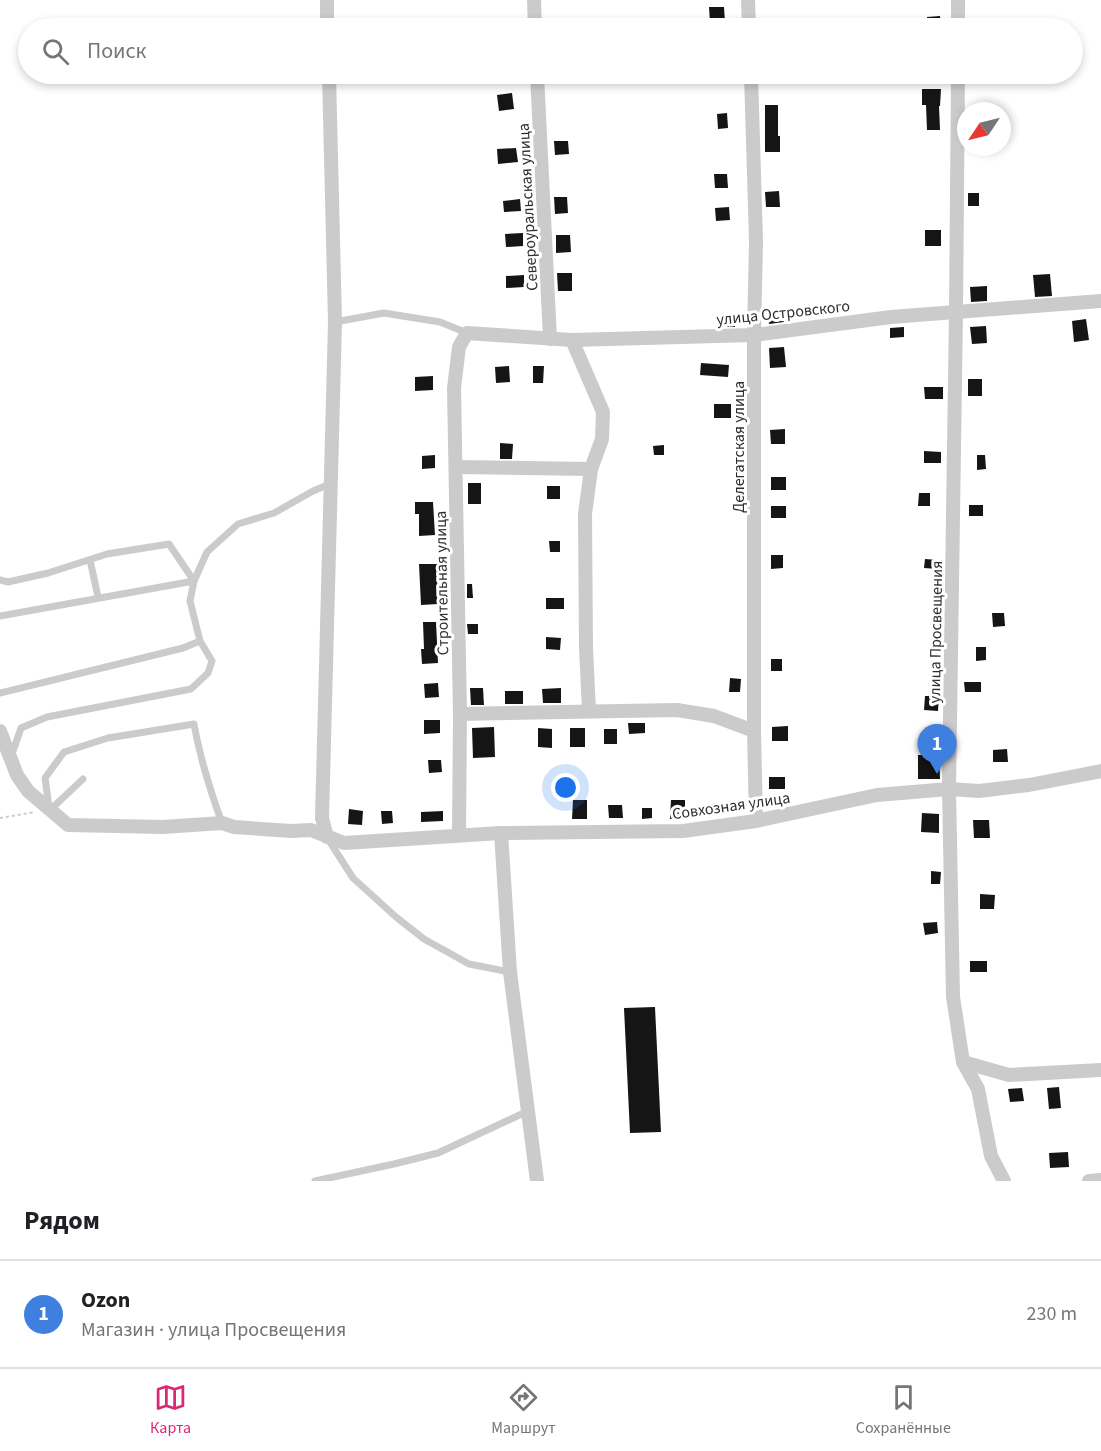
<!DOCTYPE html>
<html lang="ru">
<meta charset="utf-8">
<style>
:root{--surface:#fff;--page:#f6f6f6;--text:#202124;--muted:#757577;--line:#e0e0e0;--accent:#db2777}
body{margin:0;font-family:"Source Sans 3",sans-serif;background:var(--page);color:var(--text)}
.compass{position:absolute;left:957px;top:102px;width:54px;height:54px;border-radius:50%;background:var(--surface);box-shadow:0 3px 9px #0003;rotate:235deg}
.you{position:absolute;left:566px;top:788px;width:21px;height:21px;margin:-15px;border:4px solid #fff;border-radius:50%;background:#1a73e8;box-shadow:0 0 0 9px #1a73e833}
.badge{display:grid;place-items:center;width:39px;height:39px;border-radius:50%;background:var(--accent);color:#fff;font-size:20px;font-weight:700}
.pin{position:absolute;translate:-50% -50px;filter:drop-shadow(0 2px 3px #0008)}
.pin::after{content:'';position:absolute;top:32px;width:21px;height:18px;background:inherit;clip-path:polygon(0 0,100% 0,50% 100%)}
.list{margin:0;padding:0;list-style:none}
h2{display:flex;justify-content:space-between;align-items:center;height:78px;margin:0;padding:0 24px;font-size:26px}
h2 small{font-size:20px;font-weight:400;color:var(--muted)}
.list li{display:grid;grid-template-columns:39px 1fr auto;gap:18px;align-items:center;box-sizing:border-box;height:108px;padding:0 24px;border-top:2px solid var(--line)}
.list b{display:block;font-size:22px;white-space:nowrap}
.list p{margin:0;font-size:20px;white-space:nowrap;color:var(--muted)}
.list em{font-size:20px;font-style:normal;color:var(--muted)}
.icon{flex:none;width:33px;height:33px;fill:none;stroke:currentColor;stroke-width:2;stroke-linecap:round;stroke-linejoin:round}
.map{position:relative;flex:none;width:1101px;height:1181px;overflow:hidden}
.search{position:absolute;background:var(--surface);box-shadow:0 3px 9px #0003;left:18px;right:18px;top:18px;height:66px;display:flex;align-items:center;gap:15px;box-sizing:border-box;padding:0 21px;border-radius:33px;color:var(--muted);font-size:22px}
.sheet{height:186px;background:var(--surface)}
nav{display:flex;justify-content:space-around;align-items:center;box-sizing:border-box;height:84px;border-top:2px solid var(--line);background:var(--surface);font-size:16px;color:var(--muted)}
nav a{display:grid;justify-items:center;gap:3px}
nav .on{color:var(--accent)}
.map>svg:first-child{display:block}
.building{fill:#151515}
.lines{fill:none;stroke-linecap:round;stroke-linejoin:round}
.path{stroke:#cbcbcb;stroke-width:2;stroke-dasharray:3 3;stroke-linecap:butt}
.service{stroke:#cbcbcb;stroke-width:7}
.minor{stroke:#cbcbcb;stroke-width:14}
.labels{text-anchor:middle;stroke-width:6;stroke-linejoin:round;paint-order:stroke}
.street-label{font-size:16px;fill:#2e2e2e;stroke:#fff}
</style>
<div class="map">
<svg width="1101" height="1181" viewBox="0 0 1101 1181">
<rect width="100%" height="100%" fill="#fff"/>
<g class="building">
<polygon points="709,7 724,7 725,22 710,23"/>
<polygon points="940,16 941,28 928,28 927,17"/>
<polygon points="922,89 941,89 940,106 939,106 940,130 927,130 926,105 922,105"/>
<polygon points="512,93 514,109 499,111 497,95"/>
<polygon points="765,105 778,105 778,136 780,136 780,152 765,152"/>
<polygon points="727,113 728,128 718,129 717,114"/>
<polygon points="554,141 568,141 569,154 555,155"/>
<polygon points="516,148 518,162 498,164 497,149"/>
<polygon points="714,174 727,174 728,188 715,188"/>
<polygon points="779,191 780,207 766,207 765,192"/>
<rect x="968" y="193" width="11" height="13"/>
<polygon points="554,197 567,197 568,213 555,214"/>
<polygon points="520,199 521,211 504,212 503,201"/>
<polygon points="729,207 730,220 716,221 715,208"/>
<rect x="925" y="230" width="16" height="16"/>
<polygon points="523,233 523,246 506,247 505,234"/>
<polygon points="556,235 570,235 571,252 556,253"/>
<polygon points="557,273 572,273 572,291 558,291"/>
<polygon points="1050,274 1052,296 1035,297 1033,275"/>
<polygon points="524,275 524,287 506,288 506,276"/>
<polygon points="987,286 987,301 971,302 970,287"/>
<polygon points="783,312 784,322 769,324 768,314"/>
<polygon points="734,317 735,327 724,327 724,318"/>
<polygon points="1086,319 1089,340 1074,342 1072,321"/>
<polygon points="986,326 987,343 972,344 970,327"/>
<polygon points="904,327 904,337 890,338 890,328"/>
<polygon points="784,347 786,367 770,368 769,348"/>
<polygon points="701,363 729,365 728,377 700,375"/>
<polygon points="509,366 510,382 496,383 495,367"/>
<polygon points="533,366 544,366 543,383 533,383"/>
<polygon points="433,376 433,390 415,391 415,377"/>
<rect x="968" y="379" width="14" height="17"/>
<polygon points="924,387 943,387 943,399 925,399"/>
<rect x="714" y="404" width="17" height="14"/>
<polygon points="785,429 785,444 771,444 770,430"/>
<polygon points="500,443 513,444 512,459 500,459"/>
<polygon points="664,445 664,455 654,455 653,446"/>
<polygon points="924,451 941,452 941,463 924,463"/>
<polygon points="435,455 435,468 422,469 422,456"/>
<polygon points="977,455 985,455 986,469 977,470"/>
<rect x="771" y="477" width="15" height="13"/>
<rect x="468" y="483" width="13" height="21"/>
<rect x="547" y="486" width="13" height="13"/>
<polygon points="919,493 930,493 930,506 918,506"/>
<polygon points="415,502 433,502 435,535 419,536 419,514 415,514"/>
<rect x="969" y="505" width="14" height="11"/>
<rect x="771" y="506" width="15" height="12"/>
<polygon points="549,541 560,541 560,552 550,552"/>
<polygon points="771,555 783,555 783,568 771,569"/>
<polygon points="925,559 938,560 938,569 924,568"/>
<polygon points="419,564 439,564 439,576 437,576 438,604 421,605"/>
<polygon points="467,584 472,584 473,598 467,598"/>
<rect x="546" y="598" width="18" height="11"/>
<polygon points="992,613 1004,613 1005,626 993,627"/>
<polygon points="423,622 436,622 438,663 422,664 421,649 424,649"/>
<polygon points="467,624 478,624 478,634 468,634"/>
<polygon points="546,637 561,638 560,650 546,649"/>
<polygon points="976,647 986,647 986,660 976,661"/>
<rect x="771" y="659" width="11" height="12"/>
<polygon points="730,678 741,679 740,692 729,692"/>
<polygon points="964,682 981,682 981,692 965,692"/>
<polygon points="438,683 439,697 425,698 424,684"/>
<polygon points="470,688 483,688 484,705 471,705"/>
<polygon points="561,688 561,703 543,703 542,689"/>
<rect x="505" y="691" width="18" height="13"/>
<polygon points="925,696 939,696 938,711 924,710"/>
<polygon points="424,720 440,720 440,733 424,734"/>
<polygon points="628,723 645,723 645,733 629,734"/>
<polygon points="788,726 788,741 772,741 772,727"/>
<polygon points="494,727 495,757 473,758 472,728"/>
<polygon points="538,728 552,729 552,748 538,747"/>
<rect x="570" y="728" width="15" height="19"/>
<rect x="604" y="729" width="13" height="15"/>
<polygon points="1007,749 1008,762 993,762 993,750"/>
<polygon points="918,755 939,755 940,779 918,779"/>
<polygon points="428,760 441,760 442,772 429,773"/>
<rect x="769" y="777" width="16" height="12"/>
<polygon points="573,800 587,800 587,819 572,819"/>
<polygon points="671,800 685,800 685,819 670,819"/>
<polygon points="608,805 622,805 623,818 609,818"/>
<polygon points="642,808 652,808 652,818 642,819"/>
<polygon points="349,809 363,811 362,825 348,824"/>
<polygon points="381,811 392,811 393,823 382,824"/>
<polygon points="443,811 443,821 421,822 421,812"/>
<polygon points="922,813 939,814 939,833 921,832"/>
<polygon points="973,820 989,820 990,838 974,838"/>
<polygon points="931,871 941,872 940,884 931,884"/>
<polygon points="980,894 995,895 994,909 980,909"/>
<polygon points="937,922 938,933 925,935 923,923"/>
<rect x="970" y="961" width="17" height="11"/>
<polygon points="655,1007 661,1132 630,1133 624,1008"/>
<polygon points="1059,1087 1061,1108 1049,1109 1047,1088"/>
<polygon points="1022,1088 1024,1101 1010,1102 1008,1089"/>
<polygon points="1068,1152 1069,1167 1050,1168 1049,1153"/>
</g>
<g class="lines">
<polyline class="path" points="0,818 35,812"/>
<g class="service">
<polyline points="335,322 384,313 440,322 467,333"/>
<polyline points="90,560 98,597"/>
<polyline points="0,580 8,582 48,573 107,554 169,544 194,581 0,616"/>
<polyline points="0,693 183,648 200,641"/>
<polyline points="11,757 21,728 47,717 191,689 208,673 212,661 200,641 190,601 194,581 207,552 238,524 274,513 313,491 330,484"/>
<path d="M49 807 45 778 64 752 108 738 194 724C200 758 210 790 222 823"/>
<polyline points="50,810 83,779"/>
<polyline points="328,839 353,878 396,917 424,939 469,964 510,972"/>
<polyline points="315,1181 394,1164 438,1153 528,1111"/>
</g>
<g class="minor">
<polyline points="327,0 327,28"/>
<polyline points="534,0 535,28"/>
<polyline points="748,0 749,28"/>
<polyline points="958,28 958,0"/>
<polyline points="537,74 550,339"/>
<polyline points="751,74 756,241 754,335 754,731 756,821"/>
<polyline points="958,74 956,312 949,789 953,997 963,1062 978,1089 991,1156 1004,1181"/>
<polyline points="572,340 603,412 602,439 591,469 585,514 586,648 589,711"/>
<polyline points="456,467 591,469"/>
<polyline points="460,714 677,710 714,716 754,731"/>
<polyline points="0,731 17,775 28,791 68,825 163,827 222,823 234,827 291,831 311,830 344,843 501,833 683,831 756,821 877,795 949,789 979,791 1029,785 1101,771"/>
<polyline points="501,833 510,972 537,1181"/>
<polyline points="459,835 460,714 454,388 459,347 467,333 572,340 754,335 891,317 1101,301"/>
<polyline points="327,837 322,818 335,322 329,74"/>
<polyline points="963,1062 1009,1075 1101,1070"/>
<polyline points="1089,1181 1101,1180"/>
</g>
</g>
<g class="labels">
<g class="street-label">
<text transform="translate(527 207) rotate(-93)" y="6">Североуральская улица</text>
<text transform="translate(783 312) rotate(-6)" y="6">улица Островского</text>
<text transform="translate(738 447) rotate(-90)" y="6">Делегатская улица</text>
<text transform="translate(441 583) rotate(-91)" y="6">Строительная улица</text>
<text transform="translate(935 632) rotate(-89)" y="6">улица Просвещения</text>
<text transform="translate(731 805) rotate(-8)" y="6">Совхозная улица</text>
</g>
</g>
</svg>
<svg class="compass" viewBox="-18 -18 36 36"><path d="M0-13l5 13h-10z" fill="#e53935"/><path d="M0 13l5-13h-10z" fill="#757577"/></svg>
<div class="you"></div>
<div class="pin badge" style="left:937px;top:774px;background:#3f7fe0">1</div>
<div class="search"><svg class="icon" aria-label="search" viewBox="0 0 24 24"><circle cx="10" cy="10" r="6"/><path d="M15 15l6 6"/></svg>Поиск</div>
</div>
<section class="sheet">
<h2>Рядом<small></small></h2>
<ul class="list">
<li><span class="badge" style="background:#3f7fe0">1</span><div><b>Ozon</b><p>Магазин · улица Просвещения</p></div><em>230 m</em></li>
</ul>
</section>
<nav>
<a class="on"><svg class="icon" aria-label="map" viewBox="0 0 24 24"><path d="M3 6l6-2 6 2 6-2v14l-6 2-6-2-6 2zM9 4v14M15 6v14"/></svg>Карта</a>
<a><svg class="icon" aria-label="directions" viewBox="0 0 24 24"><path d="M12 3l9 9-9 9-9-9zM9 14v-3h6M13 9l2 2-2 2"/></svg>Маршрут</a>
<a><svg class="icon" aria-label="saved" viewBox="0 0 24 24"><path d="M7 4h10v16l-5-4-5 4z"/></svg>Сохранённые</a>
</nav>
